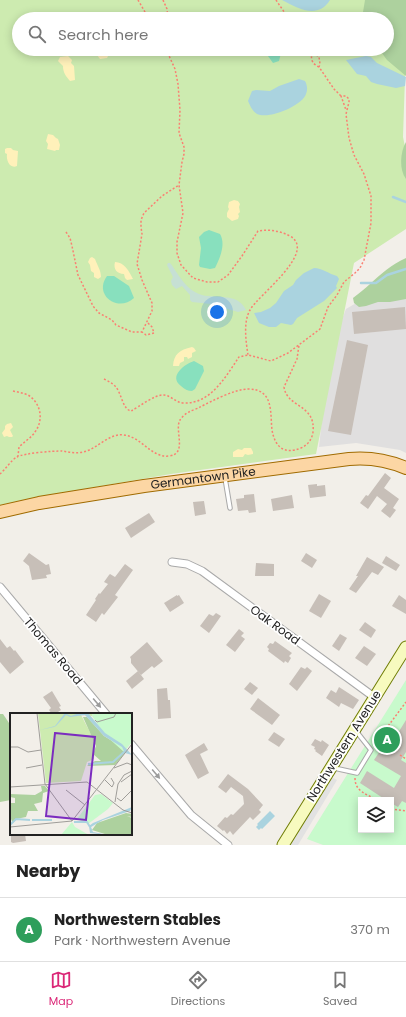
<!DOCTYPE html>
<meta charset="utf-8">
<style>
:root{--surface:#fff;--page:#f6f6f6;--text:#222;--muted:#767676;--line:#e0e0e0;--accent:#db2777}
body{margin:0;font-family:Poppins,sans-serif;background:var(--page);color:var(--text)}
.controls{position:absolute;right:12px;bottom:12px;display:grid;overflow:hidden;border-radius:0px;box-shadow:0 2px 10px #0003}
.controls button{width:36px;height:36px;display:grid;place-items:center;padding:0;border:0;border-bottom:1px solid var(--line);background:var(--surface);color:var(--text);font:20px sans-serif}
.you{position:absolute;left:217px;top:312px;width:14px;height:14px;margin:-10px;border:3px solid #fff;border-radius:50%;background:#1a73e8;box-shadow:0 0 0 6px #1a73e833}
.badge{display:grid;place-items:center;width:26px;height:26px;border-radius:50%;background:var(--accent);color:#fff;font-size:13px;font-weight:700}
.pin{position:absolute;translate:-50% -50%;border:2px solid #fff;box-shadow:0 1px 4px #0006}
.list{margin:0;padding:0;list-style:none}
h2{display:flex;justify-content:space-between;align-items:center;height:52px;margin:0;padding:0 16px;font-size:17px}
h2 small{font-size:13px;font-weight:400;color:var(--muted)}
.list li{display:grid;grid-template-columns:26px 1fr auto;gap:12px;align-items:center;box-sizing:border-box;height:64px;padding:0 16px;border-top:1px solid var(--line)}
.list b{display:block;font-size:15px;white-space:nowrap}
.list p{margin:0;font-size:13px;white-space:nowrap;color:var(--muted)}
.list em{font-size:13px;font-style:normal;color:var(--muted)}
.icon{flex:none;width:22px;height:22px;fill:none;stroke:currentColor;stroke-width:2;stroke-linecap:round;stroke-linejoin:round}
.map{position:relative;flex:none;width:406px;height:845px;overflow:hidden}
.search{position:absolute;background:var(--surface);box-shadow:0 2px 10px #0003;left:12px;right:12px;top:12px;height:44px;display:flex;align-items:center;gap:10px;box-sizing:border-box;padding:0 14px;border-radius:22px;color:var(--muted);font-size:15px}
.sheet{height:116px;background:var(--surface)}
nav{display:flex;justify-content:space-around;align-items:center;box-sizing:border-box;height:56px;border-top:1px solid var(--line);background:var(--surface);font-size:11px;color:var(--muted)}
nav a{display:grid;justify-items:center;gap:2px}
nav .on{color:var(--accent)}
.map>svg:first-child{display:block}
.residential{fill:#e0dfdf}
.grass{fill:#cdebb0;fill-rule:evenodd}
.forest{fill:#add19e}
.wetland{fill:#c6e0d4}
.sand{fill:#fff1ba}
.park{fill:#c8facc;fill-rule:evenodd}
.pitch{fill:#88e0be}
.parking{fill:#e2e2e2}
.water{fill:#aad3df}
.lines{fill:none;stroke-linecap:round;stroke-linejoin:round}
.stream{stroke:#aad3df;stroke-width:2.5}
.building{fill:#c7bfb8}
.lane-casing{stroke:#a9a9a9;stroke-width:5.5}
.street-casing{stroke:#a9a9a9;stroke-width:9}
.secondary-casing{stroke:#707d05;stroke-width:13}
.primary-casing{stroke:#a06b00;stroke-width:14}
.path{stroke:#fa8072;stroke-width:1.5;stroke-dasharray:2 2;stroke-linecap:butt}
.lane{stroke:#fff;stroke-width:3.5}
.street{stroke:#fff;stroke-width:7}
.secondary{stroke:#f7fabf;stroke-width:11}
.primary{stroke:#fcd6a4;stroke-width:12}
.oneway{fill:#9c9c9c}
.labels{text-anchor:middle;stroke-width:3.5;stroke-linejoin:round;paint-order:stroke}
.street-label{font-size:12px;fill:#222;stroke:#fff}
.inset-river{fill:none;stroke:#aad3df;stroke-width:2}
.inset-road{fill:none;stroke:#9f9d99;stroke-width:1}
.view{fill:#7b2cbf;fill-opacity:0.15;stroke:#7b2cbf;stroke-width:2}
.inset-edge{fill:none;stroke:#222;stroke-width:2}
</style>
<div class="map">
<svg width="406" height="845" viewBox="0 0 406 845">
<rect width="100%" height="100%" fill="#f2efe9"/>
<polygon class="residential" points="406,283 406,453 400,450 356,443 319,447 329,353 346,309 380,289"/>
<path class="grass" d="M0 0H376L406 47 403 137 406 152V229L354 263 316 454 171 474 32 498 0 505ZM19 19H387V49H19Z"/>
<g class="forest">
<polygon points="365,0 406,0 406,76 387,60 379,49 387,49 387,19 364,19 363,12"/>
<path d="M406 142V179C399 170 400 152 406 142Z"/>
<path d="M406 258V299L390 302H378L366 306 359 307 354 303 353 298C359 293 365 289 370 284 381 274 392 264 406 258Z"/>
<polygon points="0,714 3,714 11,726 11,800 0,802"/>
</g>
<path class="wetland" d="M168 263H170C173 266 174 269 177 273 182 281 189 290 199 294 214 300 237 291 246 310L238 312 211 304 192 302 190 300V295L182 286 176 289 172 285 171 281 173 277 167 265Z"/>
<g class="sand">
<polygon points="100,49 109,49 108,51 110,52 107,58 100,59 97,55 97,51"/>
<path d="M68 56 72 60 71 63 74 66 75 80 70 81C66 76 63 73 63 66L58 61 60 57Z"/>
<polygon points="48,134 53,135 56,138 58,139 60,145 59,150 56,150 55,151 47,149 48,144 46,141"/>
<path d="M7 148H11L13 150 18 151 17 166C10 169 6 161 7 154L5 153V149Z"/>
<polygon points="234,200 238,201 240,204 239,207 240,212 238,214 239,216 238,219 232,221 227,217 227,213 229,209 228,207 229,202"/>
<path d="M92 257 95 259C97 265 101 270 101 277L98 279 94 277V273L91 271 90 265 88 262 90 258Z"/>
<path d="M115 262C124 262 129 271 133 279L127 280 125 278 124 274C117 274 113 269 115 262Z"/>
<path d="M192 347 194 348 196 351 192 353V357L188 359 187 357H184V361L180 363 179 366H173C174 354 179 350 192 347Z"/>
<polygon points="11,423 13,427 10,430 13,436 12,437 9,437 7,436 4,437 2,433 5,429 5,426 7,424"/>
<polygon points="244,448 251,448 253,452 253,454 248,455 245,454 243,457 233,457 233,452 238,449 242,450"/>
</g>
<path class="park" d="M406 680V845H323L307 839ZM361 800H391V830H361Z"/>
<g class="pitch">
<polygon points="263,49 282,49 279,61 273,63"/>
<path d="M209 230 220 234C226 244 220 258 215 268L210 269 200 267 199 265 201 248 199 237 204 232Z"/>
<path d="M107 276H114L129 286 134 298C118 313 93 295 107 276Z"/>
<path d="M194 361 203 366 204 371 195 389 192 391C188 391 184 389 181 386 168 376 185 364 194 361Z"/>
</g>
<polygon class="parking" points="331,777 337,780 298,845 290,845"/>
<g class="water">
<path d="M282 0H330C318 20 297 8 282 0Z"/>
<polygon points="366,56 371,57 377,63 406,77 405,86 396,88 377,84 371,82 366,76 357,74 346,60"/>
<path d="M299 79 305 81C307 85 308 89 306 94 303 105 269 120 257 114 252 111 250 105 248 101L252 91 256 90 270 91 279 86Z"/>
<path d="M314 268C322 268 329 274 337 276L339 279 336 286 337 288 324 301 297 318 293 324 291 325 281 323 276 327H269L259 323 254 313 261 312 270 308 276 303 284 291 293 285 296 280 304 273Z"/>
<polygon points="270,811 275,816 262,829 261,828 259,830 256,827 258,825 257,824"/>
</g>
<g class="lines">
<g class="stream">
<polyline points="393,197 406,202"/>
<polyline points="361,283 376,283 387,275 406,269"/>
</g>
</g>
<g class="building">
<polygon points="405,307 406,329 354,334 352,312"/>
<polygon points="347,340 368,345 351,435 328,431"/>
<polygon points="385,473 391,478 384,488 399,499 393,508 396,510 390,518 381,511 387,504 377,496 368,509 360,503 366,495 368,496"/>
<polygon points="317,484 317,486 325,485 326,496 310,498 308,485"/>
<polygon points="254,494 256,512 249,513 248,510 238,511 236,499 244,498 244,495"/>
<polygon points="292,495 294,508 273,511 271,499"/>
<polygon points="204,501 206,514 195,516 193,502"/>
<polygon points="149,513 155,522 131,538 125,528"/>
<polygon points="29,553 46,565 49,564 51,574 46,575 47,578 32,580 29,566 23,561"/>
<polygon points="306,553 317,560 312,568 301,561"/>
<polygon points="386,556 400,565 396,571 382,563"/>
<polygon points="367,557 384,567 378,575 372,572 356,593 349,589 358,576 356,576"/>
<polygon points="256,563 274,564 274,576 255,576"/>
<polygon points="125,564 133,570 115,595 118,597 104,615 102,613 96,622 86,615 96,600 95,599 99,593 100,594 108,584 104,582 109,575 110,574 115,577"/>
<polygon points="319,594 331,601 321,618 309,611"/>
<polygon points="177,595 177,596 179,595 184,603 170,612 164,603"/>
<polygon points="399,595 406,600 406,614 392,606"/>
<polygon points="216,613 221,616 209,633 200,626 209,614 213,616"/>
<polygon points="365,622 376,630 371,638 359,630"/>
<polygon points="239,629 244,633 241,636 245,639 235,652 226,645"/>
<polygon points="340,634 347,638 339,651 332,646"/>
<polygon points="0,639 7,648 10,646 14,651 15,650 24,662 10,674 0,662"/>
<polygon points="275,641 292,653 289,656 291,658 288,663 285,661 284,663 268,651 269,649 267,647 270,643 273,644"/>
<polygon points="147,642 163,661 154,668 152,666 141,675 131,663 131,659 130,657"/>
<polygon points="364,646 376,654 367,666 355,658"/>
<polygon points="301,667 305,669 307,667 312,671 297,691 289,684"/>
<polygon points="138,671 144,679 132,689 126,681"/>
<polygon points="250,682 258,688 252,695 244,689"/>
<polygon points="339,687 359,700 353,709 341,703 339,707 326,698 331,690 336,693"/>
<polygon points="167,688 168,700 170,700 171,718 158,719 157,689"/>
<polygon points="52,691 61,706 59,707 61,710 55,714 52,714 49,710 51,708 43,697"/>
<polygon points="258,698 280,715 272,725 250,709"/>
<polygon points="406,720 406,752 401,760 406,763 406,803 402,801 398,807 391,803 391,800 386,800 360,783 367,771 394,788 401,776 374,760 382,748 387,751"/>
<polygon points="274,732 285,739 279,747 268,740"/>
<polygon points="315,739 321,742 322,740 329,745 322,756 315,751 316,750 314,749 315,747 311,745"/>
<polygon points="204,743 208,750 200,754 209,773 198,779 185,755"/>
<polygon points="228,774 248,789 263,805 259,810 261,812 253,820 250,817 233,835 230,831 227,834 224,830 223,831 217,826 225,817 227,818 231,814 233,815 244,804 243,796 231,787 226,793 218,787"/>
<polygon points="25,834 26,841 13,843 11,842 11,836"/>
</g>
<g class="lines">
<g class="lane-casing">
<g id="lane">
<polyline points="225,478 230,508"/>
<polyline points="334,768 357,773 371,750 356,731"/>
</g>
</g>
<g class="street-casing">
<g id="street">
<polyline points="172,562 187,564 202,571 374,697"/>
<polyline points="0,587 106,714"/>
<polyline points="131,744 191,815 228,845"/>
</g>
</g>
<g class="secondary-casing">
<polyline id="secondary" points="283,845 406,647"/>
</g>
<g class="primary-casing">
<g id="primary">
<path id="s1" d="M0 512 39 503 144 486 349 459C370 457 387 460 406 468"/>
</g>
</g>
<g class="path">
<polyline points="138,0 149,19"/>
<polyline points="163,0 167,9 168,19"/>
<polyline points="276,0 289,19"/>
<path d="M166 49 175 69 178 84 180 110 179 133 184 147V154L182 162 179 185 183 213 177 242V253L181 265 193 278 207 282H218L228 275 242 256 258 231C269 229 280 231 290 236 318 252 257 296 250 310 243 322 246 342 248 355"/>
<polyline points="309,49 312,55"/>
<path d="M319 67C314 65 310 60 312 55L315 54 319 57 320 64 319 67 334 89 341 96"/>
<polyline points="66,232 70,238 72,246 78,275 93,306 99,313 112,320 116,325 132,332 142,332"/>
<polyline points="148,323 152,327 154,333 146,335 142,332 152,311 152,303 142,280 137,264 142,234 141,227 141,220 144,213 162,196 179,185"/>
<path d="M104 379C108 381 112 383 115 386 122 393 122 409 131 411 139 407 155 394 164 395 172 396 176 403 184 403 211 404 226 376 239 357L248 355 271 361 288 353 320 329 328 307 337 295 344 282 355 273 360 268 364 260 371 223V196L364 174 354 155 349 138 346 114 349 102V99L346 96H341L346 110"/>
<path d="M13 391C18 392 23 393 28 395 41 403 44 420 35 432 31 438 24 442 19 447L18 456"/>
<path d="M0 474C5 470 12 459 17 457 24 453 53 451 62 451 69 452 76 454 83 452 98 449 108 433 124 435 142 437 151 458 169 456 188 454 174 430 180 420 182 417 186 413 189 412 192 410 197 409 200 407 212 401 235 389 248 389 274 389 270 412 272 430 275 447 284 455 301 448 308 445 312 439 313 432 316 404 287 408 284 387L297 359 299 345"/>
<polyline points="374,745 406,702"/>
<polyline points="400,755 406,759"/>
<path d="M355 778C355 792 367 794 377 800"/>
<polyline points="391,809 406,811"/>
</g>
<use href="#lane" class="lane"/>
<use href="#street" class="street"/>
<use href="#secondary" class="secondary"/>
<use href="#primary" class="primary"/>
</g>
<defs><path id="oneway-solid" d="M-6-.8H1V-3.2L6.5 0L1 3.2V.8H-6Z"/></defs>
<g class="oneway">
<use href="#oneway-solid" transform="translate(97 703) rotate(50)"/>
<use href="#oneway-solid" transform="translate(156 774) rotate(50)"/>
</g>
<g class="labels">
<g class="street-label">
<text dy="4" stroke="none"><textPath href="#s1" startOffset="206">Germantown Pike</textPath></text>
<text transform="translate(275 625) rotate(36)" y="4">Oak Road</text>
<text transform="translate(53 651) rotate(50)" y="4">Thomas Road</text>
<text transform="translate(344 746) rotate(-58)" y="4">Northwestern Avenue</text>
</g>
</g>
<g transform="translate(10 713)">
<rect width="122" height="122" fill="#f2efe9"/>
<path d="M28 0H83L82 3 71 2 85 29 84 46 77 49 71 68 36 70Z" fill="#cdebb0"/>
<path d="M73 4H77L94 23 112 34 115 40 105 52 77 53 85 48H91L83 41 86 33ZM31 73H35L39 78 33 80 32 89 24 91 28 98H18L16 104 6 106 3 110 0 104V90H5V85L0 84V81L25 82 32 78ZM116 100 122 101V104L117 103 122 105V122H98L82 117 87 110Z" fill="#add19e"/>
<path d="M83 0H122V29L114 39 95 22 82 3ZM91 81 103 90 98 96 78 111 67 106 85 82ZM62 109 65 114 79 122H51Z" fill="#c8facc"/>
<path d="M55 0 61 3 69 0H78L95 20 112 31 122 42 115 40 112 34 94 23 75 2 60 4 56 2 46 13 44 14 30 17 45 13ZM122 94 120 98 93 107 81 114 83 119 98 122 80 120 79 113 83 110Z" fill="#aad3df"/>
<path class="inset-river" d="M78 51 103 49 115 38M22 107H42M64 109H77L80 114M0 112 6 106 20 107"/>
<path class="inset-road" d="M27 0 35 71 62 108M85 7 87 9 104 4 106 0M0 34H8L18 39 31 37M16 55 32 52M104 55 117 50 122 52M95 67 102 74 104 70 101 65M111 69 122 61M0 74 77 69 113 97 122 100M56 77 75 92M107 85 111 88 122 77M105 89 108 71 114 62 122 58M62 108 122 31M0 114 62 108"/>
<path class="view" d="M45 20 85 24 76 107 36 103Z"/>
<rect width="122" height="122" class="inset-edge"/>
</g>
</svg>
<div class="controls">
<button><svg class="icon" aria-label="layers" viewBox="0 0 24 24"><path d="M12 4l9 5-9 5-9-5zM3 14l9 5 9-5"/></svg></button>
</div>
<div class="you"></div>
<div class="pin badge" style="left:387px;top:740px;background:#2e9e5b">A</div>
<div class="search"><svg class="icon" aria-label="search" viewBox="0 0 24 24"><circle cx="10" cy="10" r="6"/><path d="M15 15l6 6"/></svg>Search here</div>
</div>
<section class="sheet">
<h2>Nearby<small></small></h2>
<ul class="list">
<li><span class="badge" style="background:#2e9e5b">A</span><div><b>Northwestern Stables</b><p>Park · Northwestern Avenue</p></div><em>370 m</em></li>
</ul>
</section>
<nav>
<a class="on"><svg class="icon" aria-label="map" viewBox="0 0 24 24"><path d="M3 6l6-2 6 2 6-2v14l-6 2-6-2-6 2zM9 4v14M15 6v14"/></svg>Map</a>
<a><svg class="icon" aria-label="directions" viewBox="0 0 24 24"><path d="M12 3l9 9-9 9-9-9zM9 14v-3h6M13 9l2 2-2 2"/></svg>Directions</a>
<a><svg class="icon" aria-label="saved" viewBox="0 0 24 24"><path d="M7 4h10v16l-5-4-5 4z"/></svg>Saved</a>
</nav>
